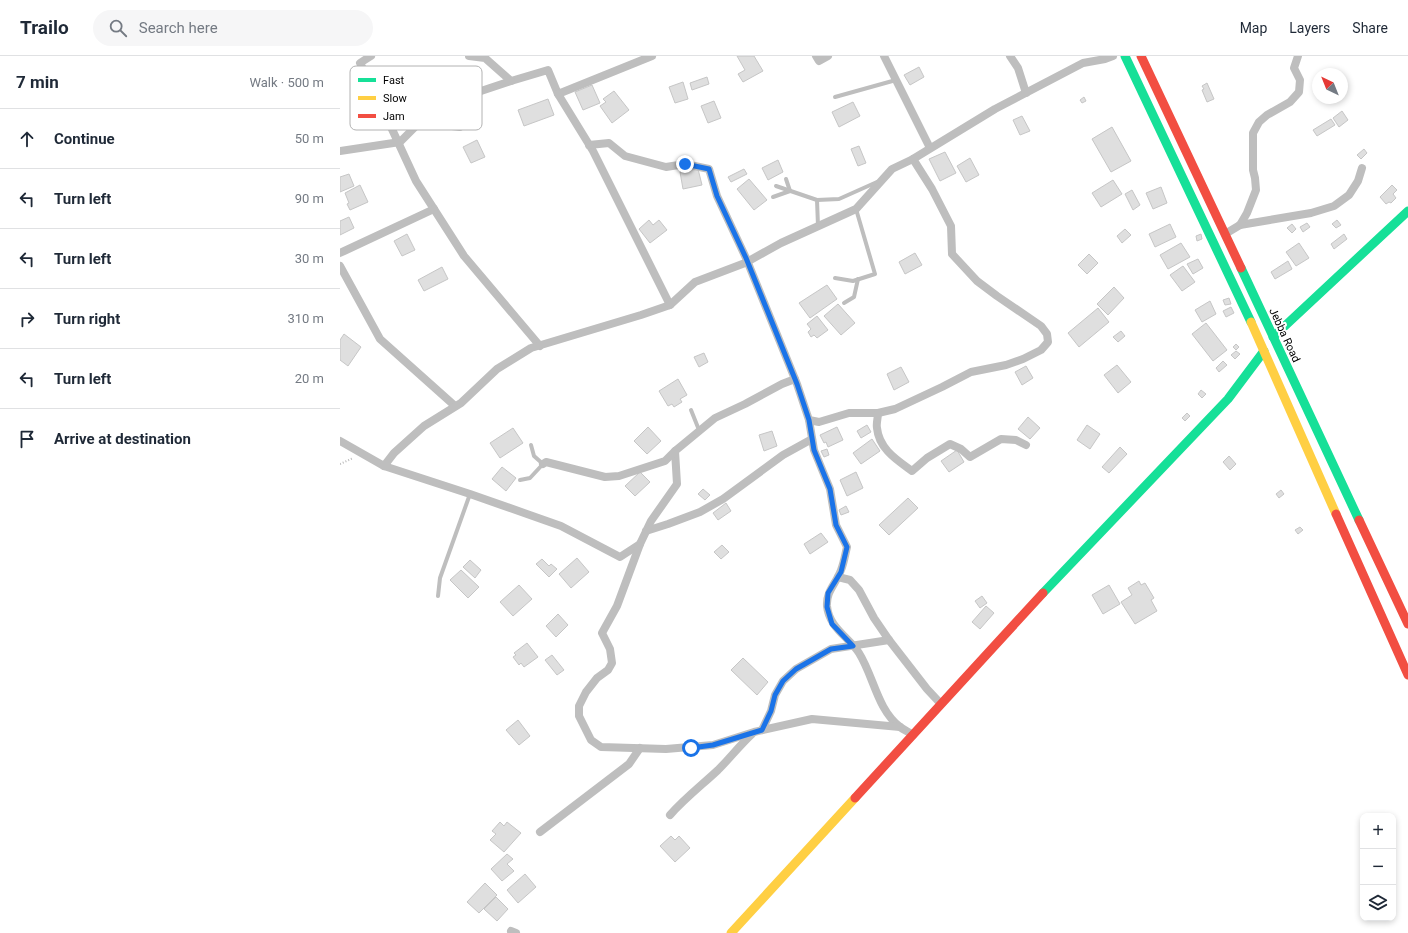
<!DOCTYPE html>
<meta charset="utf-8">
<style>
:root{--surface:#fff;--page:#f6f6f7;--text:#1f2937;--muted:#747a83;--line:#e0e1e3}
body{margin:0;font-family:Roboto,sans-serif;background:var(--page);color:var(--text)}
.controls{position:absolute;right:12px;bottom:12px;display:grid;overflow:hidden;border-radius:8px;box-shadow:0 2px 6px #0003}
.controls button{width:36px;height:36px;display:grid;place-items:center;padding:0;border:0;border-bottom:1px solid var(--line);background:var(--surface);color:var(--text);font:20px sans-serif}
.compass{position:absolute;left:972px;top:12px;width:36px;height:36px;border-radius:50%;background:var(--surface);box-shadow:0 2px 6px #0003;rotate:317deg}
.stop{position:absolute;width:12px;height:12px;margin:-9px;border:3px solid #1a73e8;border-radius:50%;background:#fff}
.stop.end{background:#1a73e8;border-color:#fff;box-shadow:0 1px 4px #0008}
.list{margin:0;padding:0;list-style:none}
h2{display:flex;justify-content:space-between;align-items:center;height:52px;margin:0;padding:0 16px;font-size:17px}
h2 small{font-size:13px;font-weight:400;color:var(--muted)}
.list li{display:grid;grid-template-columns:26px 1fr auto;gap:12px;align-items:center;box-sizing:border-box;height:60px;padding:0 16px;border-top:1px solid var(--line)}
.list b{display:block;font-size:15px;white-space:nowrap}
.list em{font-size:13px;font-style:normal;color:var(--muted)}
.icon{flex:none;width:22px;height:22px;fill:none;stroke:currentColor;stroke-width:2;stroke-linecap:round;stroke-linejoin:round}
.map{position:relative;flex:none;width:1068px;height:877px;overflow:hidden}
header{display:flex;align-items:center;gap:24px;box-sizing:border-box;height:56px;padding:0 20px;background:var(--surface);border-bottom:1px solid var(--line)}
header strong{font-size:19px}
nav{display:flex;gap:22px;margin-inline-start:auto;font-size:14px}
.search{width:280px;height:36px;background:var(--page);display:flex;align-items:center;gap:10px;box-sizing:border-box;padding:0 14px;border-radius:22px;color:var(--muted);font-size:15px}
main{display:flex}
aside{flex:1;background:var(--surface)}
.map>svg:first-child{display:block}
.building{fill:#dfdfdf;stroke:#c6c6c6}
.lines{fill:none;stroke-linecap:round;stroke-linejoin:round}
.path{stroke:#b9b9b9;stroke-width:2;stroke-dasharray:1 2;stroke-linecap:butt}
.lane{stroke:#bebebe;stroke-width:4}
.street{stroke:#bebebe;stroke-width:8}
.fast{stroke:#16e098;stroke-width:9}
.slow{stroke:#ffcf43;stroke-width:9}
.jam{stroke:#f24e42;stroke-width:9}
.route{stroke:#1a73e8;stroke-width:5}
.labels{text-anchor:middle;stroke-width:4;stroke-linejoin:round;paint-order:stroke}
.street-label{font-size:11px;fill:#000;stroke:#fff}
.key{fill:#fff;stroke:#b2b2b2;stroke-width:1}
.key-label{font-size:11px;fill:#000}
</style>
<header>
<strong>Trailo</strong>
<div class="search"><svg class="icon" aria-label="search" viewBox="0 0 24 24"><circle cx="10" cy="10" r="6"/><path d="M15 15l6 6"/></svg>Search here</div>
<nav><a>Map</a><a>Layers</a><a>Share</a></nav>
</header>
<main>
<aside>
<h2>7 min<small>Walk · 500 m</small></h2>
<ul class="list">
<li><svg class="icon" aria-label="ahead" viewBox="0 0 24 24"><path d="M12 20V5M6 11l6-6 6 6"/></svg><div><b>Continue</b></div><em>50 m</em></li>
<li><svg class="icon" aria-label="left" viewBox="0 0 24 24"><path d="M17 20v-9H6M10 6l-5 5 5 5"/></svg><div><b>Turn left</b></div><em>90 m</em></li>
<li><svg class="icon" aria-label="left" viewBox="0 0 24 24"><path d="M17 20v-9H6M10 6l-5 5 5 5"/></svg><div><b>Turn left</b></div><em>30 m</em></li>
<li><svg class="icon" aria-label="right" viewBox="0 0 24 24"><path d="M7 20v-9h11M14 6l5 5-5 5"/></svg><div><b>Turn right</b></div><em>310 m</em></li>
<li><svg class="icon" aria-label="left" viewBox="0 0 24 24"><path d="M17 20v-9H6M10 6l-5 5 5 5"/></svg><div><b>Turn left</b></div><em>20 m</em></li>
<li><svg class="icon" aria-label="arrive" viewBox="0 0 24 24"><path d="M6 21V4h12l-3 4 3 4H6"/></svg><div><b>Arrive at destination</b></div></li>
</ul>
</aside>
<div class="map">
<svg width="1068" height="877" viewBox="0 0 1068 877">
<rect width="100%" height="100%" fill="#fff"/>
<g class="building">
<polygon points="397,0 414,0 423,15 403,26 398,18 405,14"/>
<polygon points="579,11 584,21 570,29 564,19"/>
<polygon points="367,21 369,28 352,34 350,27"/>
<polygon points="343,26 348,43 335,47 329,31"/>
<polygon points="867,27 874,43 867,46 862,34 864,33 862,30"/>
<polygon points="252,29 260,47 243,54 235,36"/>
<polygon points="274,35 289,54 272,67 260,50 266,46 263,43"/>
<polygon points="744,41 746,45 742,47 740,44"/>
<polygon points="208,43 214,59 184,70 178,54"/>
<polygon points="374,45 381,62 368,67 361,50"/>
<polygon points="513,46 520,60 499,71 492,56"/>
<polygon points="1002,55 1008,64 999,71 993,62"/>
<polygon points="682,60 690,75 680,79 673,64"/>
<polygon points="991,63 995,69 977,80 973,74"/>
<polygon points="772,71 791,105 771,116 752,83"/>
<polygon points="137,84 145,101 131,107 123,91"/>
<polygon points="519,90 526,107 518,110 511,93"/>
<polygon points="1024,93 1027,97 1021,103 1017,99"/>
<polygon points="605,96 616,117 600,125 589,103"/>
<polygon points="630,102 639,119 626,126 617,110"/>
<polygon points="438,104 443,116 428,124 422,112"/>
<polygon points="358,113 362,129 343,133 340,116"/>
<polygon points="404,113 407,118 391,126 388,121"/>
<polygon points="9,118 14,130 0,136 0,121"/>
<polygon points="409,123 427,144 414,154 397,133"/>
<polygon points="773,124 782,138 761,151 752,137"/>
<polygon points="20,129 28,146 10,154 7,148 9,147 5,137"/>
<polygon points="1052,129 1057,134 1053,138 1056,142 1051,147 1049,146 1046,148 1040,141"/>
<polygon points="821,131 827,147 813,153 806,137"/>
<polygon points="792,134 800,149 793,154 785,138"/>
<polygon points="9,161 14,172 0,179 0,165"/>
<polygon points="309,164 313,169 319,164 327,174 310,187 299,173"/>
<polygon points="997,164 1001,169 996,172 992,168"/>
<polygon points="967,167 970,171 963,176 960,171"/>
<polygon points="830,168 836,181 815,191 809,178"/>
<polygon points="952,168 956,173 952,177 947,172"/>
<polygon points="785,173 791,179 782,187 777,180"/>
<polygon points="67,178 75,194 62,200 54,185"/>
<polygon points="861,178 862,183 857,185 856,180"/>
<polygon points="1004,178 1007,183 994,193 991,188"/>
<polygon points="841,187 850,201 828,213 820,199"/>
<polygon points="959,187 969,202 956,210 946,196"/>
<polygon points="575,197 582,209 565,218 559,206"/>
<polygon points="749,198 758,207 747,218 738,209"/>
<polygon points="858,203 863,212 853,218 847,208"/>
<polygon points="948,205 952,213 935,223 931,216"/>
<polygon points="843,210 855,226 842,235 830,219"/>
<polygon points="102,211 108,223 84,235 78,224"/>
<polygon points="487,229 497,243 470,262 459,247"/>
<polygon points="774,231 784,242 768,259 757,248"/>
<polygon points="889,242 891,248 885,249 883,244"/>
<polygon points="870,245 876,258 862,266 855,254"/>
<polygon points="498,248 515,267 501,279 484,260"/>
<polygon points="891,251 894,257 886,261 883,255"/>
<polygon points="758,252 769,266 739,291 728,277"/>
<polygon points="477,260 488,274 477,282 474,279 471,281 468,276 471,273 467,268"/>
<polygon points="866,267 887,294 873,305 852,278"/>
<polygon points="781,275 785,280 778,286 773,281"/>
<polygon points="4,278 21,291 8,310 0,304 0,284"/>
<polygon points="896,288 899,291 896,294 893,291"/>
<polygon points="896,295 900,298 895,303 891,299"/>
<polygon points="364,297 368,306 359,311 354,301"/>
<polygon points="883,305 887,309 879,316 876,312"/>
<polygon points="777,309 791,326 778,337 764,319"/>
<polygon points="686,310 693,322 682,329 675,316"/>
<polygon points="561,311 569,326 554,334 547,318"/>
<polygon points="338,323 347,339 340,343 342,346 334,351 332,348 328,350 319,335"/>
<polygon points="861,334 866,338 862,342 858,338"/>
<polygon points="847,357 850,360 845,365 842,362"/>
<polygon points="688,361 700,372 690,383 678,373"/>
<polygon points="527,369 531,376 521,382 517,375"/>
<polygon points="747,369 760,378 750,393 737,384"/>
<polygon points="308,371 321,385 307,398 294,385"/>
<polygon points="497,371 503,384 488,391 486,386 484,387 480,379"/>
<polygon points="173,372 183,387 160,402 150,387"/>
<polygon points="432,375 437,390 424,395 419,379"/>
<polygon points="532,383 540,395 521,408 513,397"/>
<polygon points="780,391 787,398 769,417 762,411"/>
<polygon points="487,393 489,399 484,401 481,395"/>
<polygon points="617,394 624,406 609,416 601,405"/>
<polygon points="889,400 896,408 890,414 883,406"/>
<polygon points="162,411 176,422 166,435 152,423"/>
<polygon points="300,416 310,426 295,440 285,430"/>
<polygon points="516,416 523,432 507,440 500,424"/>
<polygon points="363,433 370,439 365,444 358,438"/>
<polygon points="941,434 944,438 939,442 936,438"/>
<polygon points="568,442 578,452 549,479 539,469"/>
<polygon points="386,447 391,455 378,464 373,457"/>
<polygon points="506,450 509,456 501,459 499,454"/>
<polygon points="960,471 963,474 958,478 955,474"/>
<polygon points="481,477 488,486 470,498 464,488"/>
<polygon points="382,489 389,496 381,503 374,496"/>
<polygon points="237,502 249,516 231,532 219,518"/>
<polygon points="202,503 209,510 211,508 217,513 209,521 196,508"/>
<polygon points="130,504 141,514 135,522 123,511"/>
<polygon points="121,514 139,531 128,542 110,524"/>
<polygon points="799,525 801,529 805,527 814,542 811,544 817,555 795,568 781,546 792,539 788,532"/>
<polygon points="179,529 192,543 173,560 160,546"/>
<polygon points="769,529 780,548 763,558 752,539"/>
<polygon points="642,540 647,547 640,552 635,545"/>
<polygon points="646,550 654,557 640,573 632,566"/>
<polygon points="218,558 228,569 216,581 206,570"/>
<polygon points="187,587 198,601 184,611 181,607 179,609 173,601 176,599 174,597"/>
<polygon points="212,599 224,614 217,619 205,604"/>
<polygon points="403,602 428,626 417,639 391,614"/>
<polygon points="178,664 190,680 179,689 166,674"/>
<polygon points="160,766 164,770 167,766 181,777 164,796 150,784 156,778 152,775"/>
<polygon points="331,780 335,784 339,780 350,792 335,806 320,790"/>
<polygon points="167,798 173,803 167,808 174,815 162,825 151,813"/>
<polygon points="185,818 196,831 178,847 167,834"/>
<polygon points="145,827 157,839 139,857 127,846"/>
<polygon points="156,841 168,853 157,865 144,853"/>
</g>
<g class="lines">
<polyline class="path" points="0,408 13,402"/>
<g class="lane">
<polyline points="495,41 556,24"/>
<polyline points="436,130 477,144 478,170"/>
<polyline points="433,141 450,135 446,123"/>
<polyline points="477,144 499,143 537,126"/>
<polyline points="495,222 513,225 535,218 516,153"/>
<polyline points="504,247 514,241 518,223"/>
<polyline points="351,354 359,374"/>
<polyline points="180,424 190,422 203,408 194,400 191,389"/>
<polyline points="98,540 100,522 130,438"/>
</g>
<g class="street">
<polyline points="31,0 20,7 32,30 76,125 124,200 200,290"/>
<polyline points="129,0 145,2 171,25 208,14 218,38 312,0"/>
<polyline points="476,0 479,5 488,0"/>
<polyline points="544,0 590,92"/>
<polyline points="670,0 678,12 686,37"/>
<polyline points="218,38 253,95 330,249"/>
<polyline points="249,89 269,87 285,100 326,111 345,108 369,113 377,140 406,202 457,328 469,364 479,366 509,357 538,357 555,353 602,331 631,316 666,309 683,303 701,294 708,286 707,278 701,270 657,240 637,225 612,198 611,170 592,133 573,103"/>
<polyline points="0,95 60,86 80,66 120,71 132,61 138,36 171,25"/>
<polyline points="900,169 971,157 994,150 1009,139 1018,125 1022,112"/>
<polyline points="885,178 900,169 907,157 916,134 915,122 913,114 913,77 919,66 927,59 950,46 959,36 960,24 954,12 958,0"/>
<polyline points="0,197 94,153"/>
<polyline points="0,210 40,283 115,350"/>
<path d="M538 357C538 362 536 368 537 372 539 393 557 404 572 415L587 402 610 388 621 393 630 401 661 383 676 384 686 389"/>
<path d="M469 364 474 394 490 433 496 469 507 491C505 499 504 507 501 514 496 528 486 535 487 550 489 572 509 581 519 597 534 621 537 653 560 671 564 674 569 676 573 679"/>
<polyline points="0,385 44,410 130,438 221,470 280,501 300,488 311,465 337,428 335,395 375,362 405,348 442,328 455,323"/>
<polyline points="203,408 206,406 265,421 279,420 325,405 335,395"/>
<polyline points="44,410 54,397 84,370 121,347 157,313 191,292 301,259 330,249 355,226 405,207 441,187 516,153 552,113 573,103 655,53 743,7 765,3 773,0"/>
<polyline points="306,475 328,468 360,456 383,443 443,399 472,383"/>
<polyline points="300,488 277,550 262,577 270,593 272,607 268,614 257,622 246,636 239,650 239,660 251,684 261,691 326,693 373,689 414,676 472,663 560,671"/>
<polyline points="498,521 510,524 519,534 534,562 549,584 587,633 601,648"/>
<polyline points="422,674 431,655 435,639 443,625 456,613 491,593 549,584"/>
<path d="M330 759C345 742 362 729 378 714 390 702 400 689 412 678"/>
<polyline points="200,776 289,708 300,692"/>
<polyline points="171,875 176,877"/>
</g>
<g class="fast">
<polyline points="785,0 911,266"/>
<polyline points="901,212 1019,464"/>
<polyline points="933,281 1068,155"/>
<polyline points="703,537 888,343 924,295"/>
</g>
<g class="slow">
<polyline points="911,266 996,458"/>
<polyline points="391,877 515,742"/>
</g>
<g class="jam">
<polyline points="801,0 901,212"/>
<polyline points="996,458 1068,619"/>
<polyline points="1019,464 1068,568"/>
<polyline points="515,742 703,537"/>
</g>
</g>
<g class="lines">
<polyline class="route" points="345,108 369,113 377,140 406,202 457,328 469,364 474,394 490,433 496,469 507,491 501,516 488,537 487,551 492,568 513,590 491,593 456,613 443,625 435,639 431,655 422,674 373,689 351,692"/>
</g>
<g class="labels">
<g class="street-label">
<text transform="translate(945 279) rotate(65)" y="4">Jebba Road</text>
</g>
</g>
<rect x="10" y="10" width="132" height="64" rx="6" class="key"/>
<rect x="18" y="22" width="18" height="4" fill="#16e098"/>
<rect x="18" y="40" width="18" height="4" fill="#ffcf43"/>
<rect x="18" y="58" width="18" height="4" fill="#f24e42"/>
<g class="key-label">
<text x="43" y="28">Fast</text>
<text x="43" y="46">Slow</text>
<text x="43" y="64">Jam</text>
</g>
</svg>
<div class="controls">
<button>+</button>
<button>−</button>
<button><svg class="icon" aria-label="layers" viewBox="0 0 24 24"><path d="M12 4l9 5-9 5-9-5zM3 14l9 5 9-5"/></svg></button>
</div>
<svg class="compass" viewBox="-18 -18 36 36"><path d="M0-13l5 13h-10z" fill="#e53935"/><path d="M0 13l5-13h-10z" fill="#747a83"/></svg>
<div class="stop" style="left:351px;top:692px"></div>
<div class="stop end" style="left:345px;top:108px"></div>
</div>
</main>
